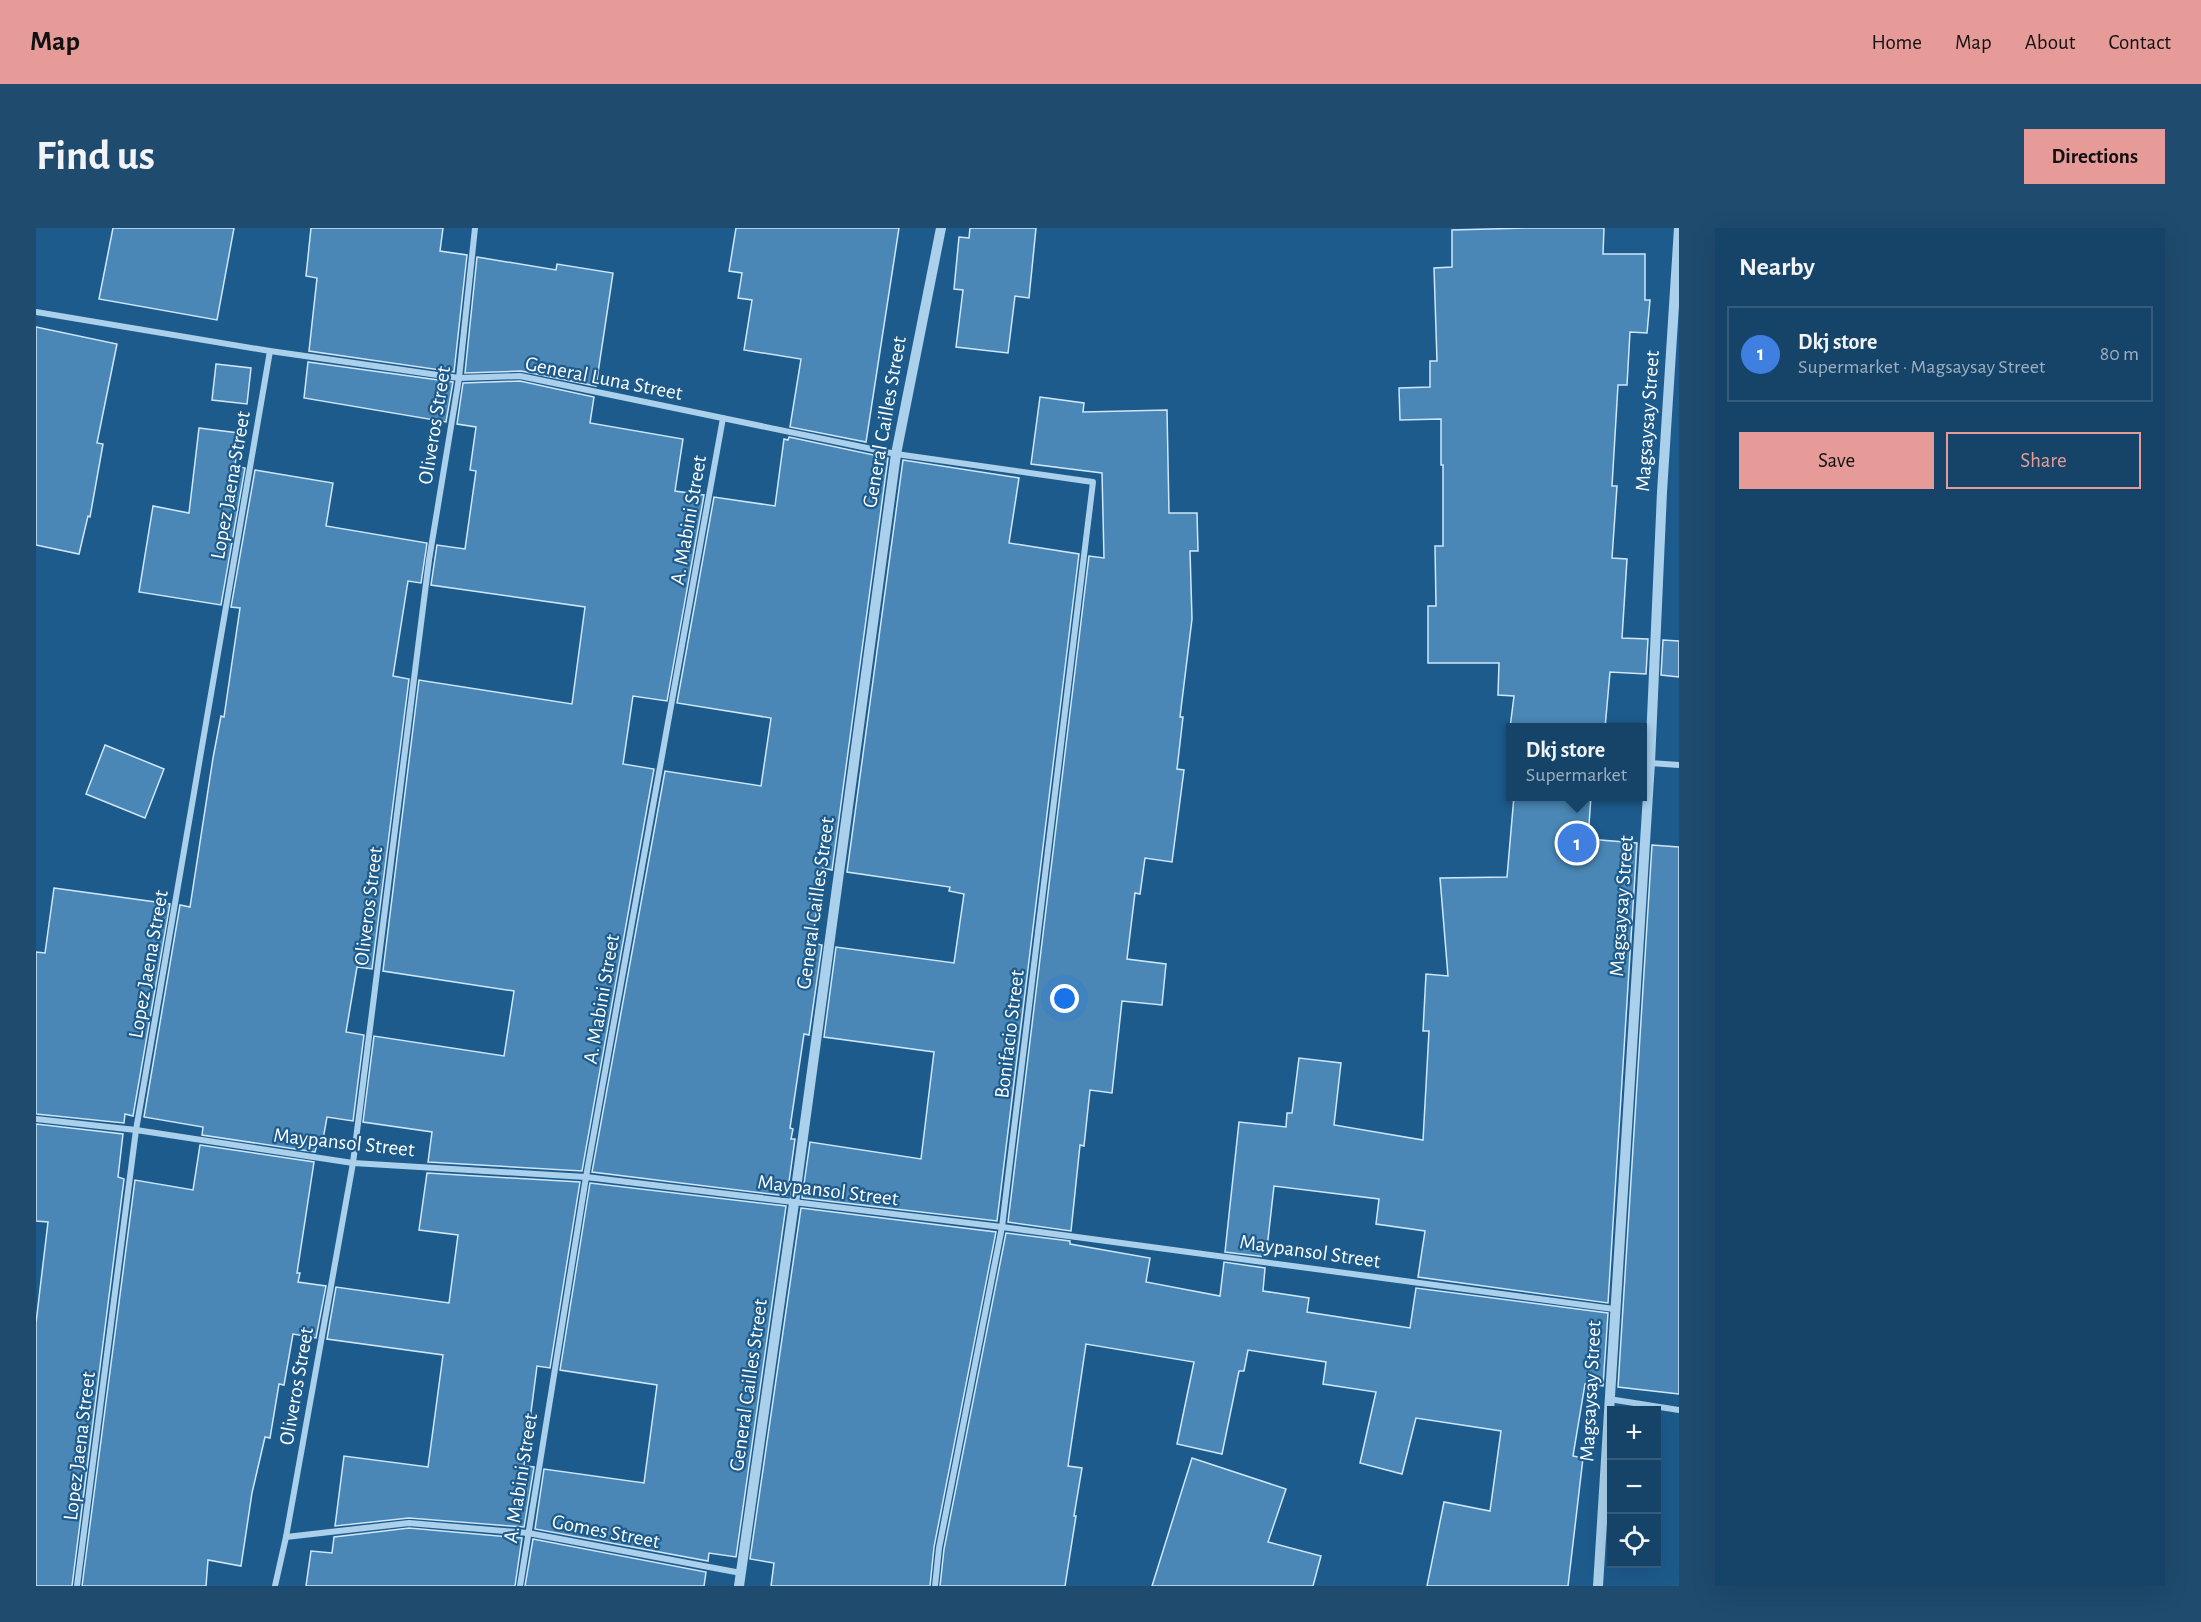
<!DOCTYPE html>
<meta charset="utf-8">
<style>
:root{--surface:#164469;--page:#1f4b6f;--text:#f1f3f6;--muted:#9eb0c0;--line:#355c7d;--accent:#e69b98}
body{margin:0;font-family:"Alegreya Sans",sans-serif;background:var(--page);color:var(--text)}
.controls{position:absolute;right:18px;bottom:18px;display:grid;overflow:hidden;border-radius:0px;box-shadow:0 6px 24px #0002}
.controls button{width:54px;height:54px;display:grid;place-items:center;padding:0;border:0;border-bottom:2px solid var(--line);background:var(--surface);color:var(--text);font:30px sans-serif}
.you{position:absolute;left:1029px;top:771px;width:21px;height:21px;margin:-15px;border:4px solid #fff;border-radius:50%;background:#1a73e8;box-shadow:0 0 0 9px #1a73e833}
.badge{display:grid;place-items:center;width:39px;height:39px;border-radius:50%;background:var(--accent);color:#fff;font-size:20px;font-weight:700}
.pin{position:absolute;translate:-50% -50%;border:3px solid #fff;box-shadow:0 2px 6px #0006}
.popup{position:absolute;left:1470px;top:495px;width:141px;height:78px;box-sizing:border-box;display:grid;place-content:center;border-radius:0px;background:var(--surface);filter:drop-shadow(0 2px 4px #0005);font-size:20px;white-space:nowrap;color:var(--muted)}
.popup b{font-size:22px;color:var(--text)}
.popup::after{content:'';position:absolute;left:50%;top:100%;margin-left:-12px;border:12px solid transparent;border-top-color:var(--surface)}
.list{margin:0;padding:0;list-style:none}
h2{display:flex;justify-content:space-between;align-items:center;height:78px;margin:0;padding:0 24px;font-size:26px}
h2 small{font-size:20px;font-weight:400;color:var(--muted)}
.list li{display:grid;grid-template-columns:39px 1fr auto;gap:18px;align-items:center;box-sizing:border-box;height:96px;margin:0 12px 12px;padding:0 12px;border:2px solid var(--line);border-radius:0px}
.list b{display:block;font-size:22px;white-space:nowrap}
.list p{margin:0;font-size:20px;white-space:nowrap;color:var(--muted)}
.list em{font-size:20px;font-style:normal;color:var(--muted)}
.actions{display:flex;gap:12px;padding:18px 24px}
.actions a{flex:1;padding:14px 0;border:2px solid var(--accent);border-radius:0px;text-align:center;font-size:21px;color:var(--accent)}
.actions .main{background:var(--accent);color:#111}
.icon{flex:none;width:33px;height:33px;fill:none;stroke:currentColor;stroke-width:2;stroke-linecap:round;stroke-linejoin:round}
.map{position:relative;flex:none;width:1643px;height:1358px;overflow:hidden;border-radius:0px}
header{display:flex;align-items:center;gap:36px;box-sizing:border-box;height:84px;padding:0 30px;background:var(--accent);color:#111}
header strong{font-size:28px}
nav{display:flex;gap:33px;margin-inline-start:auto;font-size:21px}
.intro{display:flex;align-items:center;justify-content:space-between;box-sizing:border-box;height:144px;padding:0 36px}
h1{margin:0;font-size:42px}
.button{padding:15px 27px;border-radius:0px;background:var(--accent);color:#111;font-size:21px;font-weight:700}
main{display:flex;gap:36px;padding:0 36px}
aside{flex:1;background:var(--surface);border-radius:0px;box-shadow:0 6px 24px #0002}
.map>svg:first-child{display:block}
.building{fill:#4a87b6;stroke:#cfe7f9;stroke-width:1.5}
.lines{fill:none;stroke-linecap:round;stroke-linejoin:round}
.minor{stroke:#aad0ec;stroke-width:6}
.tertiary{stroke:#aad0ec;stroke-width:10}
.labels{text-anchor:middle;stroke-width:4.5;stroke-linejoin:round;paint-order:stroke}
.street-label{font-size:21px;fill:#fff;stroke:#1d5b8c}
</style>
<header>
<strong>Map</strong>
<nav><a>Home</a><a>Map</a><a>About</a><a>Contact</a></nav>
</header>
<div class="intro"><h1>Find us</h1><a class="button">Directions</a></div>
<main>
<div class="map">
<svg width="1643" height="1358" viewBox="0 0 1643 1358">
<rect width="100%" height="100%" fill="#1d5b8c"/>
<g class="building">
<polygon points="77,0 198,0 181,92 63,71"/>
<polygon points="275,0 407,0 404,23 431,27 418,144 273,123 281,50 270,48"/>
<polygon points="700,0 863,0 830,214 754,199 765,131 708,122 716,72 702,70 706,45 693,43"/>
<polygon points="934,0 1000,0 993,70 979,68 972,125 920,119 927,62 918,61 923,9 933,10"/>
<polygon points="1491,0 1568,0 1567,26 1609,26 1609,72 1614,72 1611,105 1594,104 1591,157 1582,157 1576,258 1581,258 1576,330 1591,331 1586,410 1612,411 1610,446 1574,444 1569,500 1474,500 1478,468 1462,467 1463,435 1392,435 1392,378 1400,378 1399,318 1407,318 1407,237 1405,237 1405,191 1364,192 1363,160 1394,159 1394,133 1401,133 1398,40 1416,39 1416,2"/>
<polygon points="441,29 520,42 521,36 577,45 560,158 485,143 429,145"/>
<polygon points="0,99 81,116 61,215 67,216 54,289 52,288 43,326 0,317"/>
<polygon points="272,134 417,154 410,194 268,170"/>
<polygon points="180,136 215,140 211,176 176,172"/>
<polygon points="484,153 558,169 554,195 647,211 639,263 668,267 631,473 597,468 587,536 618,541 546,943 392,934 396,904 327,894 338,808 468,828 478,763 347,743 383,452 536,476 549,379 395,357 401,317 429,321 440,243 434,242 440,199 421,196 427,155"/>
<polygon points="1004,169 1048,175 1047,184 1131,182 1133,285 1161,285 1162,323 1154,323 1156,391 1144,489 1147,489 1141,541 1148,542 1136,634 1109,630 1104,666 1099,665 1091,731 1130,736 1126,777 1086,773 1076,865 1054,862 1048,918 1044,917 1035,1003 972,994 1053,328 1068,330 1066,245 995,236"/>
<polygon points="163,200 203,205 199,238 209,240 185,377 103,364 117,278 153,285"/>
<polygon points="753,209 852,230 796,642 787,640 776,715 786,717 773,807 768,806 754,900 757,901 755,911 759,911 751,968 556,944 629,543 725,558 735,490 641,475 678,269 739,278 748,211 752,212"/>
<polygon points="867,232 983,250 973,315 1043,326 961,993 766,970 774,914 885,931 898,824 788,809 800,719 918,735 928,666 913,663 914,659 811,644"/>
<polygon points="219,242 297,255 290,298 391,315 385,355 372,353 357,448 373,451 336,741 321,739 310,804 328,807 317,893 291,889 286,917 281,917 279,924 166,907 167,899 108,889 144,677 154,679 177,530 185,488 188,489 204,380 195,379"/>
<polygon points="1627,412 1643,413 1643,449 1625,447"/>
<polygon points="69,517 128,541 109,590 50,566"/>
<polygon points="1478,568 1555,568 1552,611 1601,615 1572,1075 1382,1049 1389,1003 1340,996 1343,971 1238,958 1230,1029 1189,1024 1203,894 1250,899 1251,885 1256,885 1263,830 1305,835 1298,897 1387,912 1393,803 1387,803 1390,746 1412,748 1404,650 1471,649"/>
<polygon points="1616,617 1643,619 1643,1166 1582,1159"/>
<polygon points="18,660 134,676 97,888 89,886 88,895 0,886 0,724 9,725"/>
<polygon points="0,896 87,906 82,949 88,951 36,1358 0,1358 0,1095 12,994 0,993"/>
<polygon points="164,917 278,934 261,1045 264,1045 262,1054 290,1058 280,1110 257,1106 248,1157 243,1156 234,1210 229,1209 216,1265 205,1338 172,1332 170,1358 46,1358 99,952 157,962"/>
<polygon points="391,945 544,954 514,1140 501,1138 488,1238 498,1239 488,1299 373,1290 299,1298 308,1228 392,1239 407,1127 291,1111 300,1059 413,1075 422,1007 383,1002"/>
<polygon points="554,955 750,978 700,1329 673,1325 672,1333 499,1301 508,1241 608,1255 621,1157 524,1142"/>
<polygon points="765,980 960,1004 898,1319 894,1358 735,1358 738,1335 714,1331"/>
<polygon points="970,1005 1034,1013 1034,1016 1114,1030 1110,1054 1184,1068 1188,1034 1229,1040 1227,1063 1273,1070 1271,1084 1374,1100 1380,1060 1572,1085 1567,1158 1549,1156 1537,1228 1547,1230 1532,1358 1391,1358 1408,1274 1454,1283 1465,1203 1380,1190 1366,1246 1324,1235 1340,1164 1287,1156 1290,1134 1212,1122 1208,1143 1203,1143 1186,1226 1141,1216 1158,1134 1050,1116 1032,1238 1046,1240 1038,1288 1040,1288 1029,1358 904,1358 908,1321"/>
<polygon points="1156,1230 1250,1261 1232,1314 1285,1328 1277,1358 1116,1358"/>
<polygon points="373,1300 486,1310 479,1358 270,1358 275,1323 296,1325 298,1309"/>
<polygon points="497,1311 670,1344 668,1358 489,1358"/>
</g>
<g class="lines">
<g class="minor">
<polyline points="0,84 234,123 423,150 484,148 860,226 1057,254 966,999 903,1320 899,1358"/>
<polyline points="1614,535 1643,537"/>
<polyline points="0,891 100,902 317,935 550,949 966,999 1578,1081"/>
<polyline points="1573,1171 1643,1182"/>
<polyline points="250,1309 373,1295 492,1305 705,1345"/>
<polyline points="41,1358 100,902 234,123"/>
<polyline points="239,1358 250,1309 317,935 393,332 423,150 439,0"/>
<polyline points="484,1358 550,949 687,190"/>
</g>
<g class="tertiary">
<polyline points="703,1358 758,975 860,226 905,0"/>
<polyline points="1562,1358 1614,535 1626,264 1643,0"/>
</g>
</g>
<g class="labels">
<g class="street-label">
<text transform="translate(568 150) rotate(11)" y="7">General Luna Street</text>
<text transform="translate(1611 193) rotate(-86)" y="7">Magsaysay Street</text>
<text transform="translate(848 194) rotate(-80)" y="7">General Cailles Street</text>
<text transform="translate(398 197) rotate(-81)" y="7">Oliveros Street</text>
<text transform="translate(194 257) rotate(-80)" y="7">Lopez Jaena Street</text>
<text transform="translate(652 292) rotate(-80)" y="7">A. Mabini Street</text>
<text transform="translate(779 675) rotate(-82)" y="7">General Cailles Street</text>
<text transform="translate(332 678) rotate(-83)" y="7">Oliveros Street</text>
<text transform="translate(1585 678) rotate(-86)" y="7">Magsaysay Street</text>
<text transform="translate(112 736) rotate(-80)" y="7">Lopez Jaena Street</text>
<text transform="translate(565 771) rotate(-80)" y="7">A. Mabini Street</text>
<text transform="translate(973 806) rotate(-83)" y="7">Bonifacio Street</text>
<text transform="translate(308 914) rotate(6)" y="7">Maypansol Street</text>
<text transform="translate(792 962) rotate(7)" y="7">Maypansol Street</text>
<text transform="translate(1274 1023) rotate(8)" y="7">Maypansol Street</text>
<text transform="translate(712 1157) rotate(-82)" y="7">General Cailles Street</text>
<text transform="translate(260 1158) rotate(-80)" y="7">Oliveros Street</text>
<text transform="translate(1554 1163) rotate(-87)" y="7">Magsaysay Street</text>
<text transform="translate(43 1218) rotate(-83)" y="7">Lopez Jaena Street</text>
<text transform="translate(484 1250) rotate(-81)" y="7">A. Mabini Street</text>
<text transform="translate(570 1303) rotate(11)" y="7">Gomes Street</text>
</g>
</g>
</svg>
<div class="controls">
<button>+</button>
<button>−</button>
<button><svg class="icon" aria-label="locate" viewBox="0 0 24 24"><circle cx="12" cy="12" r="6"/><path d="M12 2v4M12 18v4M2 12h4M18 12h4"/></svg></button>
</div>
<div class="you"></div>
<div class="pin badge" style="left:1541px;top:615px;background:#3f7fe0">1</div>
<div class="popup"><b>Dkj store</b>Supermarket</div>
</div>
<aside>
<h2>Nearby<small></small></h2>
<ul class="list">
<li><span class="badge" style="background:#3f7fe0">1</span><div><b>Dkj store</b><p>Supermarket · Magsaysay Street</p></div><em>80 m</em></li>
</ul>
<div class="actions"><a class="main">Save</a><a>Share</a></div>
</aside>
</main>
